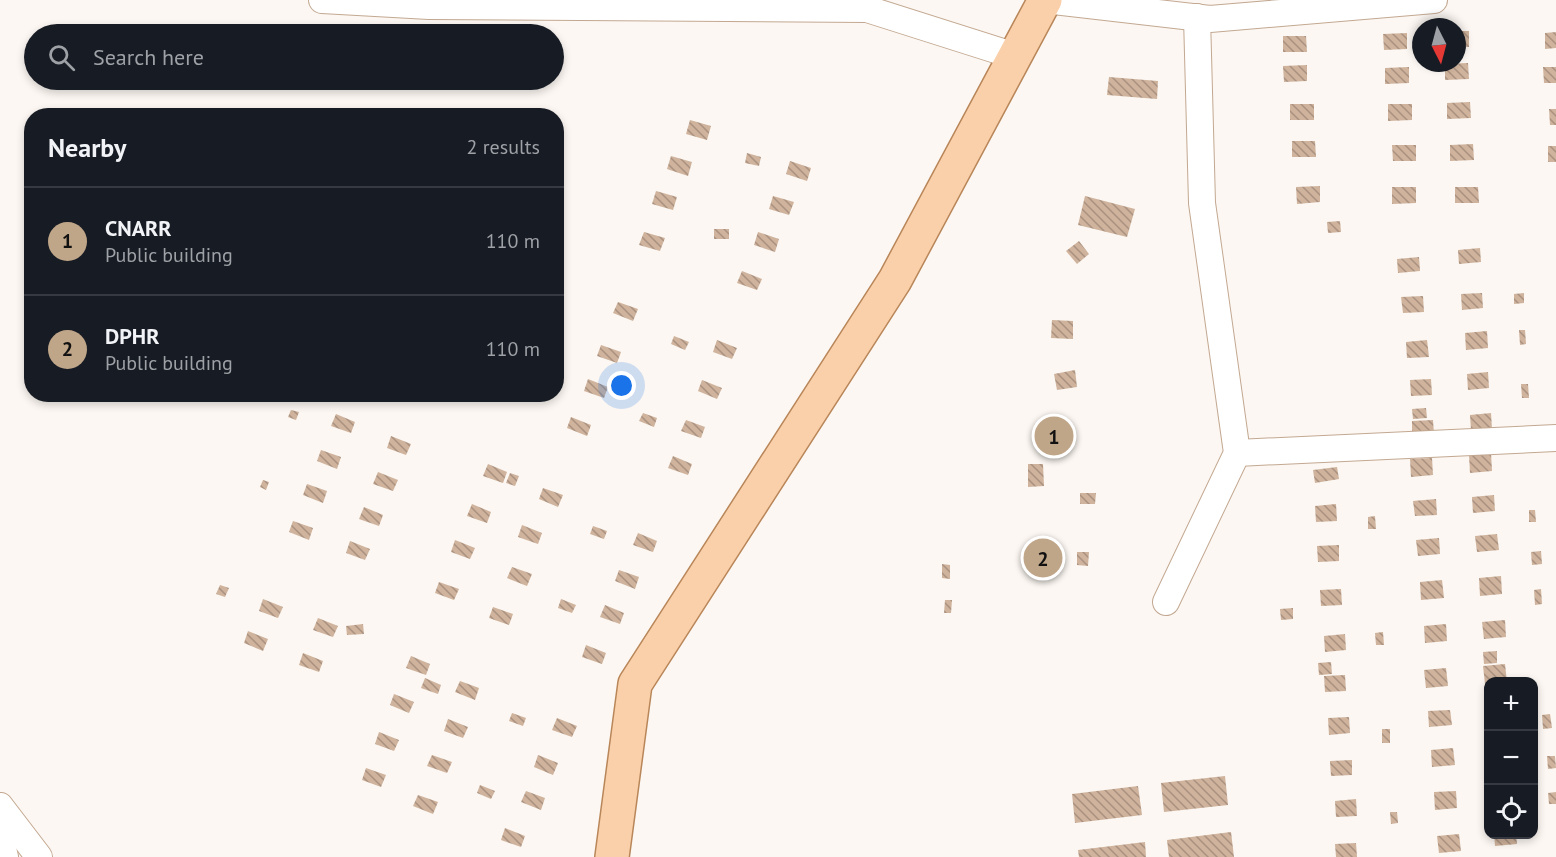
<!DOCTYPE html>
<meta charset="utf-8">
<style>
:root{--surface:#171b24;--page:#20242c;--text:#f1f3f6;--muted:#9ea1a6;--line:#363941;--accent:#c0a688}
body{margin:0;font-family:"PT Sans",sans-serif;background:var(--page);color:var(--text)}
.controls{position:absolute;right:18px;bottom:18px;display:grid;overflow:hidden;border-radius:12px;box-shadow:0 3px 9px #0003}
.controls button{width:54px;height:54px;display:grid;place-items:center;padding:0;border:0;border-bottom:2px solid var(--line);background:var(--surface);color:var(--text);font:30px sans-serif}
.compass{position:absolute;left:1412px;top:18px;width:54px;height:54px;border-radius:50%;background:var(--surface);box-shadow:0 3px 9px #0003;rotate:174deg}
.you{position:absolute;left:622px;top:386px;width:21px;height:21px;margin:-15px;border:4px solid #fff;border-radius:50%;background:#1a73e8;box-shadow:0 0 0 9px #1a73e833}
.badge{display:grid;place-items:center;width:39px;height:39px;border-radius:50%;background:var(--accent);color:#111;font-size:20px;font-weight:700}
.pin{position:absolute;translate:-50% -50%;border:3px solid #fff;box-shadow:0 2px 6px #0006}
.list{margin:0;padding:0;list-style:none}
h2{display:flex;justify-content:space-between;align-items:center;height:78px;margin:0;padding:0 24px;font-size:26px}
h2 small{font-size:20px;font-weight:400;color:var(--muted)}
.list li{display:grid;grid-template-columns:39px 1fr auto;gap:18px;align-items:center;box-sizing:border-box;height:108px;padding:0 24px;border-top:2px solid var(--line)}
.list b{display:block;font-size:22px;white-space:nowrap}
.list p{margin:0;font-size:20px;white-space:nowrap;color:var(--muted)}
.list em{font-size:20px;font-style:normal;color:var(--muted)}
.icon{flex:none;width:33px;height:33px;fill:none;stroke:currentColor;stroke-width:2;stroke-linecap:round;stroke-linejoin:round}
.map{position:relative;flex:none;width:1556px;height:857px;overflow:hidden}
.search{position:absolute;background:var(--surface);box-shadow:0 3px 9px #0003;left:24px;top:24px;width:540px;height:66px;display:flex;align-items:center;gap:15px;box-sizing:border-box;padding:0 21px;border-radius:33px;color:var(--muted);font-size:22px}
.panel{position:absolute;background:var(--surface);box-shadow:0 3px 9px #0003;left:24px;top:108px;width:540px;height:294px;border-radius:24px}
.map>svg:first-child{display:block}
.building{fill:url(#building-back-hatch)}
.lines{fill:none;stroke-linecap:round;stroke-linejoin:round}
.minor-casing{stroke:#c3a891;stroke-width:28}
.major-casing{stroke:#b88659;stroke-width:36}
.minor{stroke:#fff;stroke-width:26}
.major{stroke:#fad0aa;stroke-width:33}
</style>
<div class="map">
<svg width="1556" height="857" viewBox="0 0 1556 857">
<defs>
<pattern id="building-back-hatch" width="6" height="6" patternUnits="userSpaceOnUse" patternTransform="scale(1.5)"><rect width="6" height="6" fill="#cfb39c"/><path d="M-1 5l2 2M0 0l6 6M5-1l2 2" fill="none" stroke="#aa9280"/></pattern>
</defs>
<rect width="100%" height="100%" fill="#fcf7f2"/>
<g class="building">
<rect x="1457" y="31" width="12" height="16"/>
<polygon points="1556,32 1556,48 1545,49 1545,33"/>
<polygon points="1407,33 1407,49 1384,50 1383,34"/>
<polygon points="1283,36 1306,36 1307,52 1283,52"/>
<polygon points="1468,63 1469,79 1445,80 1445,64"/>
<polygon points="1307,65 1307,81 1284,82 1283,66"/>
<polygon points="1409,67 1409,83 1385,84 1385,68"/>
<polygon points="1543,67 1556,67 1556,83 1544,83"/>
<polygon points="1109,77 1158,81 1157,99 1107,95"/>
<polygon points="1470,102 1471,118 1447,119 1447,103"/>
<rect x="1290" y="104" width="24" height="16"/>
<polygon points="1388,104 1412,104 1412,120 1388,121"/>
<polygon points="1549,109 1556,109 1556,125 1550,125"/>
<polygon points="690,120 711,126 707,140 686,134"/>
<polygon points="1292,141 1315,141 1316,157 1292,157"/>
<polygon points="1473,144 1474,160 1450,161 1450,145"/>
<polygon points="1392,145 1416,145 1416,161 1393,161"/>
<rect x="1548" y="146" width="8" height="16"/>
<polygon points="747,153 761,157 759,166 745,163"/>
<polygon points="671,156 692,162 688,176 667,169"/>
<polygon points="790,161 811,168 807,181 786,174"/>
<polygon points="1320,186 1320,202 1297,204 1296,187"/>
<polygon points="1392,187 1416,187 1416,203 1392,204"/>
<polygon points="1455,187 1478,187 1479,203 1455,203"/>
<polygon points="656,191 677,197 673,210 652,204"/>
<polygon points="773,196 794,202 789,215 769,209"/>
<polygon points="1085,196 1135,209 1127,237 1078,225"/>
<polygon points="1340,221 1341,232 1328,233 1327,222"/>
<rect x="714" y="229" width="15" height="10"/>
<polygon points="644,232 665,238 660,251 639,245"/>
<polygon points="758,232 779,239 775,252 754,245"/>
<polygon points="1079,241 1089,254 1077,264 1066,251"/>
<polygon points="1480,248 1481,262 1459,264 1458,250"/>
<polygon points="1419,257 1420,271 1398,273 1397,259"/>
<polygon points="742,271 762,279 757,290 737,283"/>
<polygon points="1482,293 1483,308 1462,310 1461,294"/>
<polygon points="1524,293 1524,303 1514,304 1514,294"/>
<polygon points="1423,296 1424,312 1403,313 1401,297"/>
<polygon points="618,302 638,309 633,321 613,313"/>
<polygon points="1052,320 1073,321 1073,339 1051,338"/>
<polygon points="1519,330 1525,330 1526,344 1520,345"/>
<polygon points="1487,331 1488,348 1466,350 1465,333"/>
<polygon points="674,336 689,342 685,350 671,344"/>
<polygon points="717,340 737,348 732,359 713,352"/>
<polygon points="1427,340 1429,357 1407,358 1406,342"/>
<polygon points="601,345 621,352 617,363 597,356"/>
<polygon points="1075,370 1077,387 1057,390 1054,374"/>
<polygon points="1488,372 1489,388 1468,390 1467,374"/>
<polygon points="588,379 608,387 604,398 584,391"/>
<polygon points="1431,379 1432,395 1411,396 1410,380"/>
<polygon points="702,380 722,388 717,399 698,391"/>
<polygon points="1521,384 1528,384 1529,398 1522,398"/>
<polygon points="1426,408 1427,418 1413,419 1412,409"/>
<polygon points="291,410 299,412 296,420 288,417"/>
<polygon points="643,413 657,418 654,427 639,421"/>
<polygon points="1491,413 1492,429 1471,430 1470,415"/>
<polygon points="336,414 355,422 351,433 331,426"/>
<polygon points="571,417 591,425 587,436 567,428"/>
<polygon points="686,420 705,427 701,438 681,431"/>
<polygon points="1433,420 1434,435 1412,437 1412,421"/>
<polygon points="1068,425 1071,443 1049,446 1047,428"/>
<polygon points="391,436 411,444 406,455 387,448"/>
<polygon points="321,450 341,457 337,469 317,461"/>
<polygon points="1491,453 1492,471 1470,473 1469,455"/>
<polygon points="673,456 692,464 688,475 668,468"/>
<polygon points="1432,458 1433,475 1411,477 1410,459"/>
<polygon points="488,464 507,472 503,483 483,476"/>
<polygon points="1028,464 1043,464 1044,486 1028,487"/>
<polygon points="1337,467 1339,479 1315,483 1313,470"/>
<polygon points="378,472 398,480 393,491 373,484"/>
<polygon points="510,473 519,476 515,486 506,483"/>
<polygon points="263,480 269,482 266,490 260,487"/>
<polygon points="307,484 327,491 323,503 303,495"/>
<polygon points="543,488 563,495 558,507 539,499"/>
<polygon points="1080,493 1096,493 1095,504 1080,504"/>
<polygon points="1494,495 1495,511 1473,513 1472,497"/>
<polygon points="1436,499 1437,515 1415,516 1413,501"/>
<polygon points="472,504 491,512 487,523 467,516"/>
<polygon points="1336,504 1337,521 1316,522 1315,506"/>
<polygon points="364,507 383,515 379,526 359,519"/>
<polygon points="1529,510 1535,510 1536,522 1529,522"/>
<polygon points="1375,516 1376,529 1368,529 1368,517"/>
<polygon points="293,521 313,528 309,540 289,532"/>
<polygon points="522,525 542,533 538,544 518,537"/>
<polygon points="593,526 607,531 604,539 590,534"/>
<polygon points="638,533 657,541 653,552 633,545"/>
<polygon points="1497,534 1499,550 1477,552 1475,536"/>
<polygon points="1439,538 1440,554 1418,556 1416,540"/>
<polygon points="455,540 475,548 470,559 451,552"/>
<polygon points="350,541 370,549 365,560 346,553"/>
<polygon points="1339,545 1339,561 1318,562 1317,546"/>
<polygon points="1035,547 1052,547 1051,569 1034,569"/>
<polygon points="1541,551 1542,564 1532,565 1531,552"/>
<polygon points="1077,552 1089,552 1088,566 1077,565"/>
<polygon points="942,564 950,565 950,579 942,578"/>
<polygon points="512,567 532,574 527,586 507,578"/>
<polygon points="619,570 639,577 635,589 615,581"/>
<polygon points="1501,576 1502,594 1480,596 1479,578"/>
<polygon points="1442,580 1444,598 1421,600 1420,582"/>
<polygon points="439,582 459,589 454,600 435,593"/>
<polygon points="220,585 229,588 225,597 216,594"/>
<polygon points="1341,589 1342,605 1321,606 1320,590"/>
<polygon points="1541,589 1542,604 1535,605 1534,590"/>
<polygon points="263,599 283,607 278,618 259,611"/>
<polygon points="561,599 576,605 572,613 558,608"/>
<polygon points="945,600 952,600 951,613 944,613"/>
<polygon points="605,605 624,613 620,624 600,617"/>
<polygon points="493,607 513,614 509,625 489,618"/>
<polygon points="1293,608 1293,619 1281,620 1280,609"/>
<polygon points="318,618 338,626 333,637 313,630"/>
<polygon points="1505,620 1506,637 1484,639 1482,622"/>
<polygon points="363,624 364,634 347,635 346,626"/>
<polygon points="1446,624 1447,641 1425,643 1424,626"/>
<polygon points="248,631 268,639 263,651 244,643"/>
<polygon points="1383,632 1384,645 1376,645 1375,633"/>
<polygon points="1345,634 1346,650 1325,652 1324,636"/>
<polygon points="586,645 606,653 602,664 582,657"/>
<polygon points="1497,651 1497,663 1484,664 1483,652"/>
<polygon points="303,653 323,661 319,672 299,665"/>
<polygon points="411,656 430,664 426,675 406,668"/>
<polygon points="1331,662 1332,674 1319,675 1318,663"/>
<polygon points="1505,664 1507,682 1488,682 1488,683 1485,684 1483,666"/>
<polygon points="1446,668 1448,686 1426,688 1424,670"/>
<polygon points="1345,675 1346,691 1325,692 1324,676"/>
<polygon points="425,678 441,685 438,694 421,688"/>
<polygon points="460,681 479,688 475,700 455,692"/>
<polygon points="394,694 414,702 409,713 390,705"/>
<polygon points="1450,710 1452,725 1429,727 1428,711"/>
<polygon points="512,713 526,718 523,726 509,721"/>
<polygon points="1550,714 1552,728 1543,729 1542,715"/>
<polygon points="1349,717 1350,733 1329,735 1328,718"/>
<polygon points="557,718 577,726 572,737 552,730"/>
<polygon points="448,719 468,727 463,738 444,731"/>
<rect x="1382" y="729" width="8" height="14"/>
<polygon points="379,732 399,740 394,751 375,744"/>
<polygon points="1453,748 1455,765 1432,767 1431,750"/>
<polygon points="432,755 452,762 447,773 427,766"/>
<polygon points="538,755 558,763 553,775 534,767"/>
<polygon points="1547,756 1555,756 1556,768 1548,769"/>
<polygon points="1352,760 1352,775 1331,776 1330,761"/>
<polygon points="366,768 386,775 381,787 362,780"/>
<polygon points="1225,776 1228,805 1164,812 1161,783"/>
<polygon points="480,785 495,791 491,799 477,793"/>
<polygon points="1138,786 1142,815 1075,823 1072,794"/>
<polygon points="526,791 545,798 541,810 521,802"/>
<polygon points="1456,791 1457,808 1435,810 1434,792"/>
<polygon points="1556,792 1556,804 1549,804 1548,793"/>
<polygon points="418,795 438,802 433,814 413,806"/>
<polygon points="1356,799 1357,816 1336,817 1335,801"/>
<polygon points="1390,812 1397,812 1398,823 1391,824"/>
<polygon points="505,828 525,836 521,847 501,840"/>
<polygon points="1231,832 1234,857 1169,857 1167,840"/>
<polygon points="1459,834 1461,851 1439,853 1437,836"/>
<polygon points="1494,834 1516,834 1517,844 1495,846"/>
<polygon points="1145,842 1146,857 1079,857 1078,850"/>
<polygon points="1356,843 1357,857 1336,857 1335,844"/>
</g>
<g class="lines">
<g class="minor-casing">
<g id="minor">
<polyline points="322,0 429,6 867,9 1015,56"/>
<polyline points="1045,0 1210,19 1434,0"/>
<polyline points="1237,453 1556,438"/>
<polyline points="1166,602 1237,453 1202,203 1197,17"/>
<polyline points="0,806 39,857"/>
<polyline points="0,837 5,857"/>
</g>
</g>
<g class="major-casing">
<polyline id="major" points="612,857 635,684 895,280 1045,0"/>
</g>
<use href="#minor" class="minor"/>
<use href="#major" class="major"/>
</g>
</svg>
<div class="controls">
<button>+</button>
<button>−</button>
<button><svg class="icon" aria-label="locate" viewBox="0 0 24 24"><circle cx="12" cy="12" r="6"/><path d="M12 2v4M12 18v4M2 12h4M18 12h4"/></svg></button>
</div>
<svg class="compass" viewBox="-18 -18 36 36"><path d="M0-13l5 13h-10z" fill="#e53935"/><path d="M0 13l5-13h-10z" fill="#9ea1a6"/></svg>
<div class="you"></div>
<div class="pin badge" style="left:1054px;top:436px">1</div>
<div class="pin badge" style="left:1043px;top:558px">2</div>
<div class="search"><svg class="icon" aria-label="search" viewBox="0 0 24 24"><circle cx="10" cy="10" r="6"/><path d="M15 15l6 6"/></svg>Search here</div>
<section class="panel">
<h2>Nearby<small>2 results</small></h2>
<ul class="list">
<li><span class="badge">1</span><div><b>CNARR</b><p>Public building</p></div><em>110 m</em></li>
<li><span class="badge">2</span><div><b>DPHR</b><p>Public building</p></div><em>110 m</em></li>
</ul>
</section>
</div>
